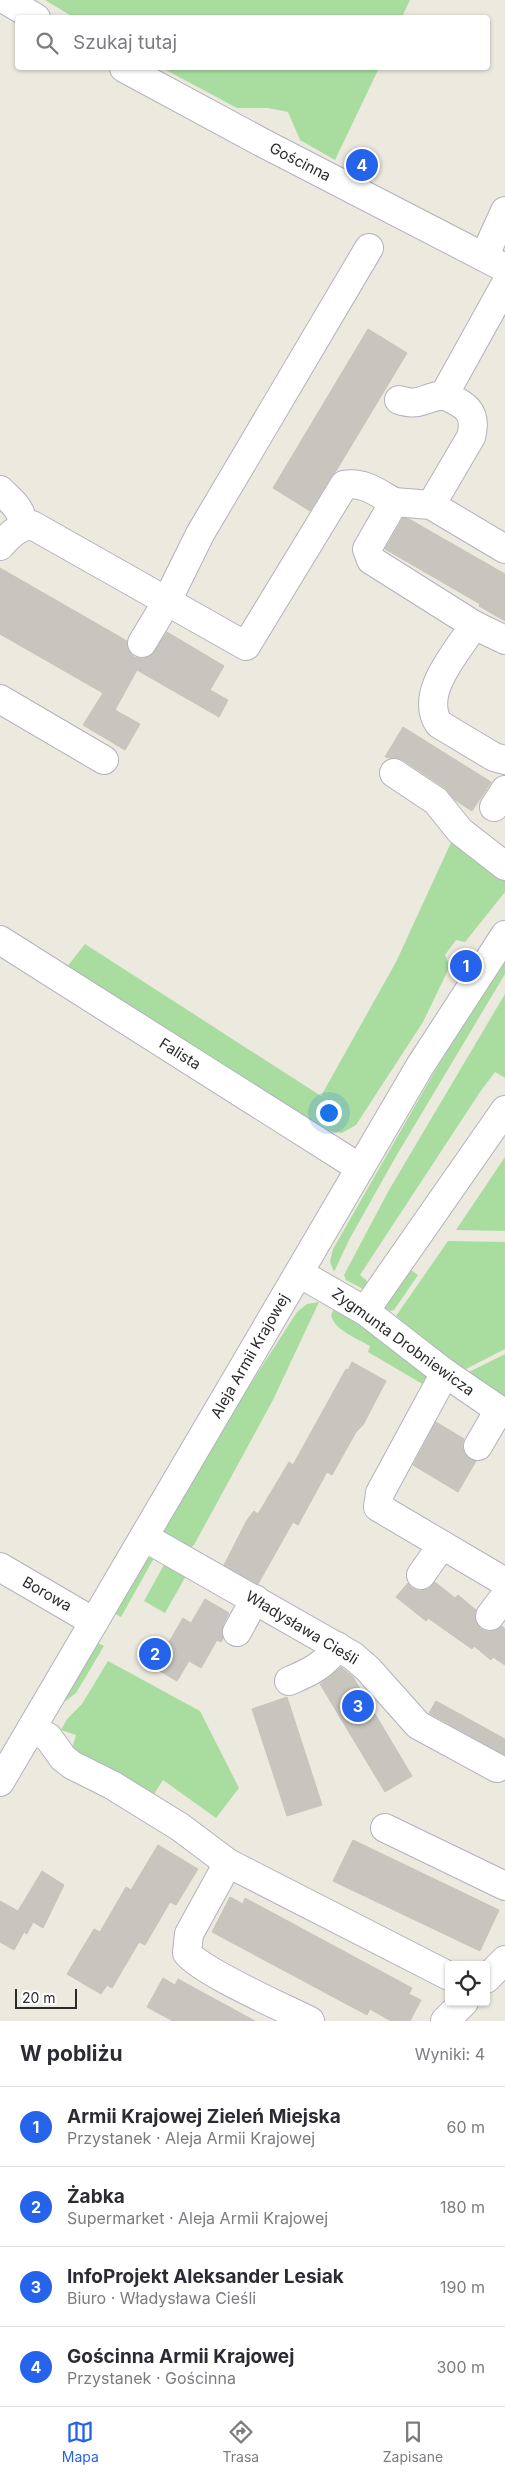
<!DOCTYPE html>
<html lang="pl">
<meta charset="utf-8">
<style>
:root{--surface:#fff;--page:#f7f7f7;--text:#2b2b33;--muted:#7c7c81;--line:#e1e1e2;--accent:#2563eb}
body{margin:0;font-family:Inter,sans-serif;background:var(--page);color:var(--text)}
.controls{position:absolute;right:15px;bottom:15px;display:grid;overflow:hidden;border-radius:5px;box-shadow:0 1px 4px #0004}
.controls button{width:45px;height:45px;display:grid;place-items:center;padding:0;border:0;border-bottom:1px solid var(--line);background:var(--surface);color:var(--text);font:25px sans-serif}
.scale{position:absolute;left:15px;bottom:12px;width:62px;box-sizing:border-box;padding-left:5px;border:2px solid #2b2b2b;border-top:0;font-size:14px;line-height:18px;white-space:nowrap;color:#2b2b2b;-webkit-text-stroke:4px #fff;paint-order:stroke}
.you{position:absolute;left:328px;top:1112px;width:18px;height:18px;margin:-12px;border:4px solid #fff;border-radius:50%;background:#1a73e8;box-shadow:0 0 0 8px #1a73e833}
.badge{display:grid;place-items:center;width:32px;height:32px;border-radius:50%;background:var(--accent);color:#fff;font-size:16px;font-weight:700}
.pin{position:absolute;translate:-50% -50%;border:2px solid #fff;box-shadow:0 1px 5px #0006}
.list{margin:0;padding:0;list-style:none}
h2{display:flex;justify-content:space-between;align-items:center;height:65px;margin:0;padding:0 20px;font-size:21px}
h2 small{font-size:16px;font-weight:400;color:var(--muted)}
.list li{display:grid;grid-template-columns:32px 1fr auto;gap:15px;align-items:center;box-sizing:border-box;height:80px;padding:0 20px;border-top:1px solid var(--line)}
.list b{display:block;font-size:19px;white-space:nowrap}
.list p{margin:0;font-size:16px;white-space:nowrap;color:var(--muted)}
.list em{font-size:16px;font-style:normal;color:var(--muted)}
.icon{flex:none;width:28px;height:28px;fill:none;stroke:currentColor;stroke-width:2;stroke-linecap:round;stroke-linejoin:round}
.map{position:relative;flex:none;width:505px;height:2021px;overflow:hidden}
.search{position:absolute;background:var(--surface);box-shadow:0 1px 4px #0004;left:15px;right:15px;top:15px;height:55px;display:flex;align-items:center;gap:12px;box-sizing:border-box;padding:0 18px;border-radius:5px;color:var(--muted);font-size:19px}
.sheet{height:385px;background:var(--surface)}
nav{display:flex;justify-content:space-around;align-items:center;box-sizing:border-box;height:70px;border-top:1px solid var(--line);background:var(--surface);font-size:14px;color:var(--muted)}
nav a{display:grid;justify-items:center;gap:2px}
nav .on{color:var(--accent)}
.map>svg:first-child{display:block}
.green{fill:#a9dda0}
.building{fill:#c7c5be;stroke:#c7c5b8}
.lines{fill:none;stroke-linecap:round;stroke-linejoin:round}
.minor-casing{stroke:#b2b2bd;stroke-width:30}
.minor{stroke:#fff;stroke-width:28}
.labels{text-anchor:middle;stroke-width:4.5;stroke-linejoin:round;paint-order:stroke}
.street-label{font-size:15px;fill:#2b2b2b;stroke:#fff}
</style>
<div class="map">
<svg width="505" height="2021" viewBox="0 0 505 2021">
<rect width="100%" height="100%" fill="#ece9df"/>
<g class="green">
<polygon points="45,0 410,0 402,17 75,18"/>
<polygon points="162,68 379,68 335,160 300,140 288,112 268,108 237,108"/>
<polygon points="454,836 505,876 505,892 465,942 456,940 445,955 450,966 423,1022 356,1125 342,1133 328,1131 66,968 85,944 321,1096 396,962"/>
<polygon points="505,959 505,974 395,1158 349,1240 334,1272 330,1262 333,1249 435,1071"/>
<polygon points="505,994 505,1078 495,1072 480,1092 360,1275 366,1280 370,1289 367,1291 346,1280 344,1275 389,1190"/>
<polygon points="505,1157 505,1231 456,1230"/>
<polygon points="448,1241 505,1242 505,1349 464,1370 396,1316"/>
<polygon points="406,1270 411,1270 418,1275 394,1310 390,1311 382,1306"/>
<polygon points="319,1302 273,1400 194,1545 187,1550 160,1537 201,1461 297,1312 307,1304"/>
<path d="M341 1306 436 1379 431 1389 368 1352 370 1346C358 1339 334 1330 331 1315L335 1307Z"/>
<polygon points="505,1354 505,1399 468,1375 469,1372"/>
<polygon points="145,1557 154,1558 121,1617 114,1613"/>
<polygon points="165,1563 187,1574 165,1613 144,1601"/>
<polygon points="96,1642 104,1646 76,1693 64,1702 62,1699"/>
<polygon points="108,1661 200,1711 239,1788 216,1818 163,1780 152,1797 70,1755 76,1735 61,1730 67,1719 82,1704"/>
</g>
<g class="building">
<polygon points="368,329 407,353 336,471 331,477 310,511 273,488"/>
<polygon points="403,518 409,519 505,574 505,621 479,606 480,604 385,549"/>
<polygon points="0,568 127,641 128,650 134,657 142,659 150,656 167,632 224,666 210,690 228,700 219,717 137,670 115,710 140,724 125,750 83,725 103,693 0,634"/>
<polygon points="403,727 491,782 472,811 455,800 445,788 403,760 385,757"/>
<polygon points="352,1362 386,1381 363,1425 356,1432 332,1475 327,1472 298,1525 293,1522 258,1584 224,1565 247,1520 254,1511 258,1514 289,1462 293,1465 346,1369 348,1370"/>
<polygon points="436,1422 464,1439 462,1445 464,1453 470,1459 476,1461 458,1492 413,1465"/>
<polygon points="435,1582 455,1598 458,1595 476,1610 476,1622 481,1629 489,1632 496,1630 502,1626 505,1629 505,1665 493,1657 491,1660 474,1646 472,1649 428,1618 426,1621 396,1597 408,1583 412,1588 420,1591 428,1589"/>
<polygon points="205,1599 229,1613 223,1625 223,1639 221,1642 217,1640 201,1668 189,1661 177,1681 146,1663 161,1637 169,1642 183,1618 191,1623"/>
<polygon points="341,1667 353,1677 412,1776 385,1792 320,1684"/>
<polygon points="287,1697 322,1805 287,1816 252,1709"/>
<polygon points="436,1701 505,1739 505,1755 429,1713"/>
<polygon points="353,1840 499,1910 480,1951 333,1881"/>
<polygon points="158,1845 198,1869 176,1905 170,1902 145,1945 139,1942 112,1988 107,1985 101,1994 67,1974 94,1929 100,1932 126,1887 131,1890"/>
<polygon points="42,1871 64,1885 43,1928 33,1922 27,1934 24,1932 14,1950 0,1942 0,1901 18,1911"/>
<polygon points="230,1897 243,1904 245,1898 412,1988 409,1994 421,2000 410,2021 391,2021 370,2009 367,2015 212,1932"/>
<polygon points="163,1978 175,1985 178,1979 255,2021 173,2021 147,2007"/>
</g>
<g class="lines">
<g class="minor-casing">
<g id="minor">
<polyline points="6,0 36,18"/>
<polyline points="124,68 263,143 505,268"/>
<polyline points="484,257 505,211"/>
<path d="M399 400C420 407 424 397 444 395"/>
<path d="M0 490C11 501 24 510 22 526"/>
<path d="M431 505 471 437C478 411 465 405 444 395L505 285"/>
<path d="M0 546C10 535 17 527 32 525L246 646 344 485C363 481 378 493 394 502"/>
<polyline points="474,625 371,560 367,549 394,502 431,505 505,549"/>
<path d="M505 640 474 625C458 651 418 693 439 724L494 757 505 760"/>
<polyline points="142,643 166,603 200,534 369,248"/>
<polyline points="0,699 104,760"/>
<polyline points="394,773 436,801 460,831 505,866"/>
<polyline points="494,807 505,790"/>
<polyline points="0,940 360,1168"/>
<polyline points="299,1273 365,1311 445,1373 505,1414"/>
<polyline points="365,1311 505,1110"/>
<polyline points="445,1373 380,1493 378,1507 505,1582"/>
<polyline points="478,1446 499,1410"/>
<polyline points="144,1537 353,1656 368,1669 418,1725 497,1768"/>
<polyline points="0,1567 94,1622"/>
<polyline points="421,1575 442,1545"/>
<polyline points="490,1616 505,1596"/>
<polyline points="237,1632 255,1599"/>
<path d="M289 1681C308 1673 326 1665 337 1646"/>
<polyline points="31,1729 48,1737 63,1758 72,1765 112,1785 180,1827 228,1863 449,1976"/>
<polyline points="0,1782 420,1066 505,935"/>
<polyline points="385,1828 505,1886"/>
<path d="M228 1863 189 1934 187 1953C202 1972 284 2008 310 2021"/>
<polyline points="486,1979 505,1960"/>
<polyline points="445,2021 464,2002"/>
</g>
</g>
<use href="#minor" class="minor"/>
</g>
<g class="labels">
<g class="street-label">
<text transform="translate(300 162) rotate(27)" y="5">Gościnna</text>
<text transform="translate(180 1054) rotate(32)" y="5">Falista</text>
<text transform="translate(403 1342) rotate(36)" y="5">Zygmunta Drobniewicza</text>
<text transform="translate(250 1356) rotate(-60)" y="5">Aleja Armii Krajowej</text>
<text transform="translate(47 1594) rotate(30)" y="5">Borowa</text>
<text transform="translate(302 1628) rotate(31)" y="5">Władysława Cieśli</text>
</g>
</g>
</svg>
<div class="controls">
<button><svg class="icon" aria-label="locate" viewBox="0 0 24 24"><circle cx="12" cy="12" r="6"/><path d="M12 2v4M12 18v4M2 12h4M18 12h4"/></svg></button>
</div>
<div class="scale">20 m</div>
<div class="you"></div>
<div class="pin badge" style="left:466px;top:966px">1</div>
<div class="pin badge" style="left:155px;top:1654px">2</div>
<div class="pin badge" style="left:358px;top:1706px">3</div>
<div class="pin badge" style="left:362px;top:165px">4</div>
<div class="search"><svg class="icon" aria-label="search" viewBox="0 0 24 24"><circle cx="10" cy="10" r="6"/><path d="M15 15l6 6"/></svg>Szukaj tutaj</div>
</div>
<section class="sheet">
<h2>W pobliżu<small>Wyniki: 4</small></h2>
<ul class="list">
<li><span class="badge">1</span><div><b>Armii Krajowej Zieleń Miejska</b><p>Przystanek · Aleja Armii Krajowej</p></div><em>60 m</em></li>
<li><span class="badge">2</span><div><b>Żabka</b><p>Supermarket · Aleja Armii Krajowej</p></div><em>180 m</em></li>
<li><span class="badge">3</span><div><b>InfoProjekt Aleksander Lesiak</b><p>Biuro · Władysława Cieśli</p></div><em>190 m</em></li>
<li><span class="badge">4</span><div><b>Gościnna Armii Krajowej</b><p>Przystanek · Gościnna</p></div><em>300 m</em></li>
</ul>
</section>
<nav>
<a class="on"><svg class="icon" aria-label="map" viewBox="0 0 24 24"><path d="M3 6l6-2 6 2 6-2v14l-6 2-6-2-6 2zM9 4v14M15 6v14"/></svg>Mapa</a>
<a><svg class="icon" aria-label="directions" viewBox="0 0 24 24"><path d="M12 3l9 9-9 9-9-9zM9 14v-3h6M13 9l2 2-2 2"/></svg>Trasa</a>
<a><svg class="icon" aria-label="saved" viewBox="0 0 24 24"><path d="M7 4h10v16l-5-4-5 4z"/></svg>Zapisane</a>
</nav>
